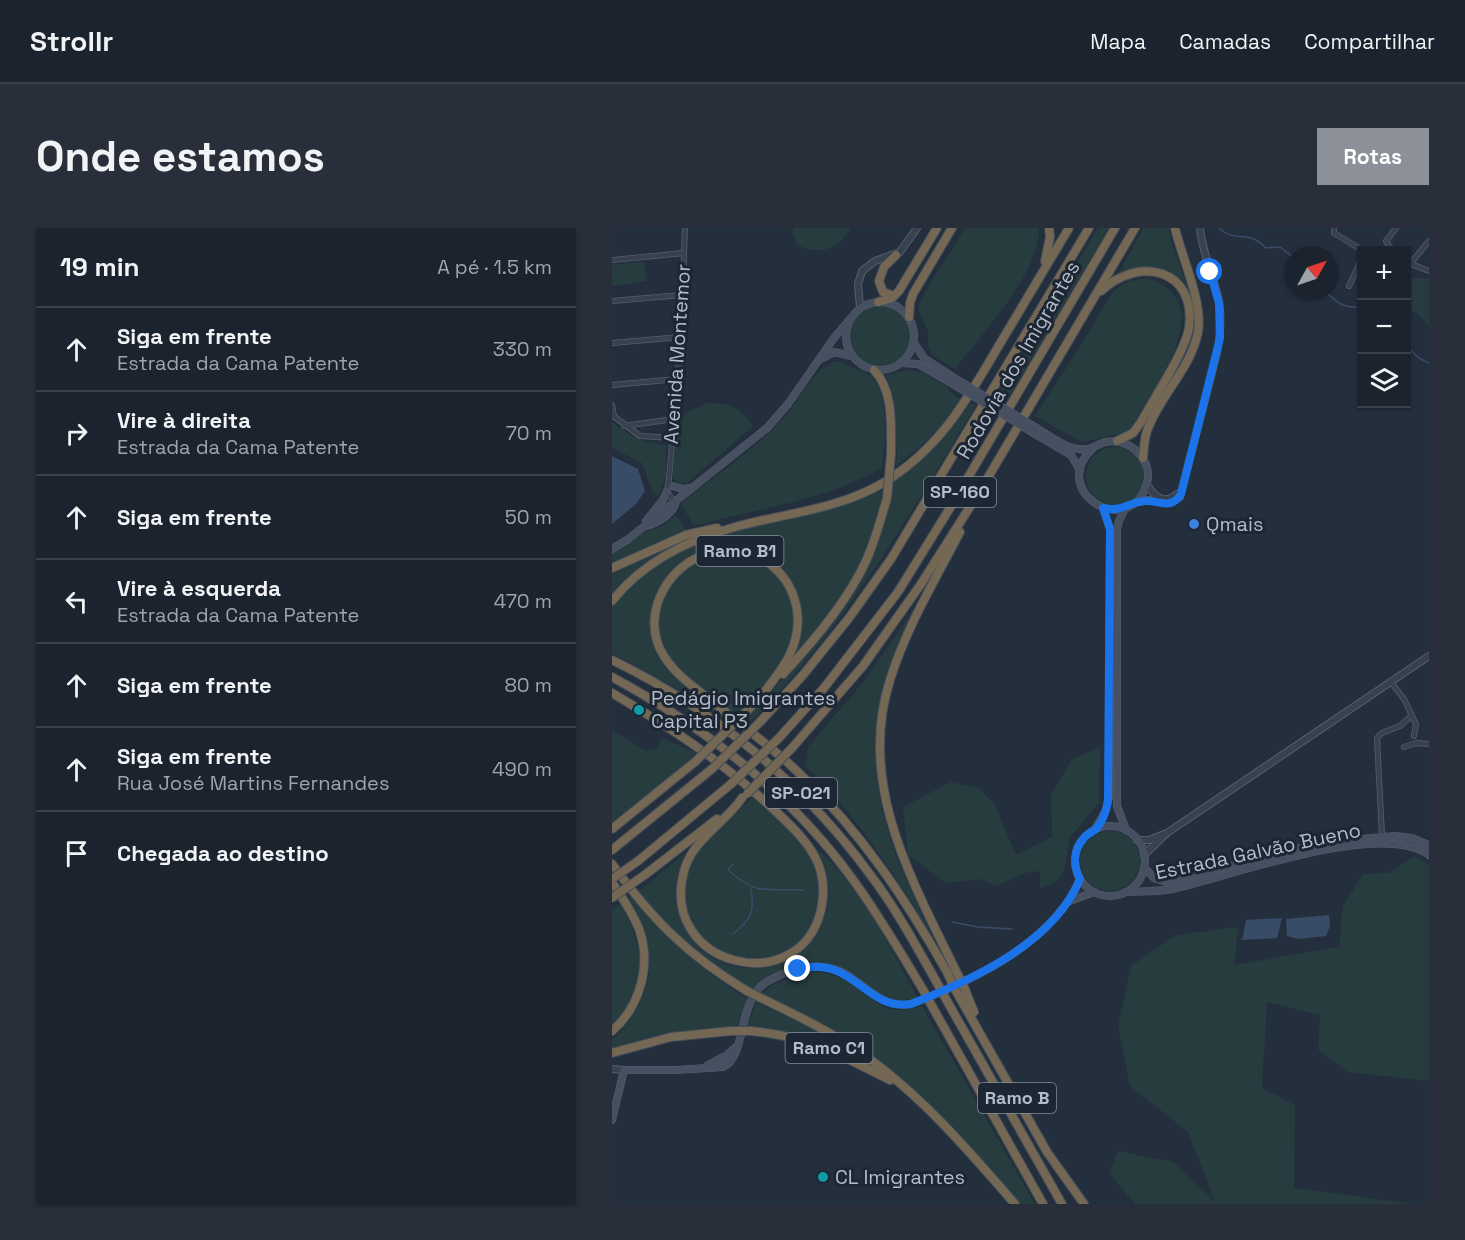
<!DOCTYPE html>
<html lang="pt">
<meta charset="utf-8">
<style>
:root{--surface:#1b232e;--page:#282f3a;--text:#f1f3f6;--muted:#a0a4aa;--line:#39404a;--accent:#8c9099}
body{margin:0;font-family:"Space Grotesk",sans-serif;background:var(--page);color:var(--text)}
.controls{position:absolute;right:18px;top:18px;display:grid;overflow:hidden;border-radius:0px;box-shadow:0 2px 4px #0004}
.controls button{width:54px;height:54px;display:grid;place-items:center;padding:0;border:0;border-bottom:2px solid var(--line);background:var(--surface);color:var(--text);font:30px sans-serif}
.compass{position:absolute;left:673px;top:18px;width:54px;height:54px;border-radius:50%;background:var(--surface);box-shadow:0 2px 4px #0004;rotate:50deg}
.stop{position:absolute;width:18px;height:18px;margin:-14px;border:4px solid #1a73e8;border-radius:50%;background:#fff}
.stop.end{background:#1a73e8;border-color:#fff;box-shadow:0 2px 6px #0008}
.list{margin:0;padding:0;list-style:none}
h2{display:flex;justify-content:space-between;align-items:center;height:78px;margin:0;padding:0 24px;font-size:26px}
h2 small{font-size:20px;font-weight:400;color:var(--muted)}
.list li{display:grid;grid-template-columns:39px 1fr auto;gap:18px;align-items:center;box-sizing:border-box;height:84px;padding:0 24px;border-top:2px solid var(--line)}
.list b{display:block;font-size:22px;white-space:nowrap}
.list p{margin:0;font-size:20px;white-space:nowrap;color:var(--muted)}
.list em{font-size:20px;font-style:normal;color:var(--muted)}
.icon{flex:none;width:33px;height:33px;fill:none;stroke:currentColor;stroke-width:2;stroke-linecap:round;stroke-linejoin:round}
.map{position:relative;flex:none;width:817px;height:976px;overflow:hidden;border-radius:0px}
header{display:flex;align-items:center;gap:36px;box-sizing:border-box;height:84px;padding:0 30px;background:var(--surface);border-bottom:2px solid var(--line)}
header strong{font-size:28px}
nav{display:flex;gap:33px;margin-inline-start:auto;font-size:21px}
.intro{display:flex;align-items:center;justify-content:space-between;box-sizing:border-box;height:144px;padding:0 36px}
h1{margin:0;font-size:42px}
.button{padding:15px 27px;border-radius:0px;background:var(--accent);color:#fff;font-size:21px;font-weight:700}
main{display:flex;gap:36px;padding:0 36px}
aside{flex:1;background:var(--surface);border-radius:0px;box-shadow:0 2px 4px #0004}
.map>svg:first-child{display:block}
.green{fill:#263c3f}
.water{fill:#394c67}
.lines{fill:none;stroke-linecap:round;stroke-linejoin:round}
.stream{stroke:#394c67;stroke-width:1.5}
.minor-casing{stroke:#565f6c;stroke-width:6}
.tertiary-casing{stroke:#565f6c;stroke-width:8}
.secondary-casing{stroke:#565f6c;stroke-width:8}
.motorway-casing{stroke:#434c59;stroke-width:10}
.minor{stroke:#38414e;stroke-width:4.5}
.tertiary{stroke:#38414e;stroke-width:6}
.secondary{stroke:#465061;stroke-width:7}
.motorway{stroke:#746855;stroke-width:8}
.secondary-bridge-casing{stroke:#565f6c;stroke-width:8;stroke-linecap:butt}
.motorway-bridge-casing{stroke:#434c59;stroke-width:10;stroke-linecap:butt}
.secondary-bridge{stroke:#465061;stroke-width:7}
.motorway-bridge{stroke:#746855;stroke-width:8}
.route{stroke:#1a73e8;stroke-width:8}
.shop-dot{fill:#3f7fe0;stroke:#1d2633;stroke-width:2}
.culture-dot{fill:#0f9aa8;stroke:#1d2633;stroke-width:2}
.labels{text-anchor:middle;stroke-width:6;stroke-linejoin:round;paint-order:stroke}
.shield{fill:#1d2633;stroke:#878f9c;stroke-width:1.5}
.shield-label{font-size:18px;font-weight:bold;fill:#b4bcc9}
.street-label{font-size:20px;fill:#b4bcc9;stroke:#1d2633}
.poi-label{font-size:20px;fill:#b4bcc9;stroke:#1d2633;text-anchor:start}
</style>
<header>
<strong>Strollr</strong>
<nav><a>Mapa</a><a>Camadas</a><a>Compartilhar</a></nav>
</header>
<div class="intro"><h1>Onde estamos</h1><a class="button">Rotas</a></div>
<main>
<aside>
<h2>19 min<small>A pé · 1.5 km</small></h2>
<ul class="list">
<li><svg class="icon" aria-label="ahead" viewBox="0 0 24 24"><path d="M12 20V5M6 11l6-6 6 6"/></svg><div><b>Siga em frente</b><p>Estrada da Cama Patente</p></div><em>330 m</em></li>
<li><svg class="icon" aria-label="right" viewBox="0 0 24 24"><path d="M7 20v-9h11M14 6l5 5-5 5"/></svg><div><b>Vire à direita</b><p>Estrada da Cama Patente</p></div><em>70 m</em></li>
<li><svg class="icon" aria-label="ahead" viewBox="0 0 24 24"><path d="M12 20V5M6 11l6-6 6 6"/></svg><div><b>Siga em frente</b></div><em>50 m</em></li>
<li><svg class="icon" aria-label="left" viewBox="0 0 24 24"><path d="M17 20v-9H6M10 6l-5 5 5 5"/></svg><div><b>Vire à esquerda</b><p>Estrada da Cama Patente</p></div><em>470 m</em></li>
<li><svg class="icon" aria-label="ahead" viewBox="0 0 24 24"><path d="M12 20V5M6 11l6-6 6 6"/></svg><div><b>Siga em frente</b></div><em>80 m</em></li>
<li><svg class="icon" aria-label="ahead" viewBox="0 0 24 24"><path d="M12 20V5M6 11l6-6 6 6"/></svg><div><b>Siga em frente</b><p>Rua José Martins Fernandes</p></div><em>490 m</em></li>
<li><svg class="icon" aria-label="arrive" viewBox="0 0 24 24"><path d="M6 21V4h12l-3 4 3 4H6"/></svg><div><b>Chegada ao destino</b></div></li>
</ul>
</aside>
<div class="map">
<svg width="817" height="976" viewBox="0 0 817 976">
<rect width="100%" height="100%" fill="#242f3e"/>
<g class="green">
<path d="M181 0H239C225 22 208 28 185 17L181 6Z"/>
<path d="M353 0H427C427 47 371 104 343 141L320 127 316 117V104L306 80 309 71Z"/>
<polygon points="486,0 497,0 395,172 386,167"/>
<path d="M531 0H557L559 13 579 69C558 37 540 33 506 47Z"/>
<polygon points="32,33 34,53 0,58 0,37"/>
<polygon points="795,49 817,51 817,97 807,87 795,80"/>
<path d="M535 50C612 74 540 160 519 200L511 205 470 214 423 188 469 117 498 68 507 58 518 53Z"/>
<circle cx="268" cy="107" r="31"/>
<path d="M226 133 258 147 266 157 271 172 274 204 270 240C212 273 145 281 82 298L69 276C104 245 145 222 175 186 190 169 203 137 226 133Z"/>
<path d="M295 142 309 144 337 160 336 163 348 171C332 198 309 219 284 238L285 226 281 169 274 147Z"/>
<path d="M359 174 364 177C297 288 232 402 138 494L134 491 176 445 240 364 279 265 281 253C313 230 337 206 359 174Z"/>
<path d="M95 175C118 175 127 179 141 198L75 255 68 256 62 251 61 245 65 194 75 185Z"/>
<path d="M0 194C18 207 31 216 54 217V249L46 268 41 265 30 235 0 220Z"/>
<circle cx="503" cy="248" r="29"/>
<path d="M266 262 270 264C265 334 214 391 171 443L180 429 187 377 153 331C140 328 110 319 99 321 49 328 23 391 49 433 66 458 95 474 119 492L116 495 60 458 0 425V376L37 340 80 316 124 302 188 288Z"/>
<polygon points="64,287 76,305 0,336 0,325 34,303 51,298"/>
<polygon points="59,318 29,338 0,365 0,342"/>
<path d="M126 326C173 338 194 380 175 426 165 448 141 468 125 486L110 477 63 440 45 407 46 376 66 345 98 327Z"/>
<path d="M315 362C304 389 293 416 283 443 278 455 271 468 268 481 249 567 292 650 329 725 303 678 275 634 242 592 227 573 211 553 192 538L195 530 196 519 253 452Z"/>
<polygon points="0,502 34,523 44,521 50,511 53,511 84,525 45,560 0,594"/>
<polygon points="488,519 487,575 458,609 452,643 444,654 428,660 428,643 413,645 384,658 368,651 334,655 296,627 291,579 339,554 366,560 382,575 404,627 440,609 439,567 460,531"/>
<path d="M141 569C161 587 185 606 198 629 208 647 209 667 203 686 175 772 41 721 79 636 90 611 122 588 141 569Z"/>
<circle cx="498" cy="633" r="30"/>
<path d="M204 620C250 660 277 718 306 770 255 785 245 719 181 739 165 744 152 750 140 762L112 746 59 703 25 665 74 624C54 662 65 712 105 732 146 754 200 731 213 687 220 663 216 641 204 620Z"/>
<polygon points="803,628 817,637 817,853 736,844 706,821 708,787 655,774 650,860 683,877 682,960 801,976 523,976 497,945 506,923 561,934 604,975 576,904 518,858 506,797 519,738 564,707 626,699 622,737 727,719 731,678 751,646 777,645"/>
<path d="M20 668C52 710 90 743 136 771L126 799C82 801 41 807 0 822V812C21 793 42 759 36 729 32 710 21 690 14 672Z"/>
<path d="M8 676C33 717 37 760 0 797V681Z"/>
<path d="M201 744C209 744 217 745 224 748 259 762 264 793 310 778L423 976H408L350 909 306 866 222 803 150 765C163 753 183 747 201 744Z"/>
<path d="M144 774 200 801 252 833C214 814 178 803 135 800Z"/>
</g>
<g class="water">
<polygon points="0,228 26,241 33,263 24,276 0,296"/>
<polygon points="717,687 718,698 714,708 686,711 675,708 674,691"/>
<polygon points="670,690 665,710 630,712 634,692"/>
</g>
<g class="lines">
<g class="stream">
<path d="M607 0C624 16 635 0 654 20L668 19 682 30"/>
<path d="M713 63C726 76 731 80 750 79"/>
<polyline points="794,118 807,130 817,135"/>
<path d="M121 636 116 642C146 669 155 660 191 662"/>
<polyline points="340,694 366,699 400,701"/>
<path d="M121 706C139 691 143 685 139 661"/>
</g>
<g class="minor-casing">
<g id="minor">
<polyline points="722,0 722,5 750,22"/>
<polyline points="780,22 774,13 784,0"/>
<polyline points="0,32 72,25"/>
<polyline points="794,34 817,43"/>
<polyline points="798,36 817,13"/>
<polyline points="737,58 750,30"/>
<polyline points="0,73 69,67"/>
<polyline points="0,115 69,109"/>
<polyline points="0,157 66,151"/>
<polyline points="0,177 2,189"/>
<polyline points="0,187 28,208 60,210"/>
<polyline points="12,198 62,191"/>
<polyline points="62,274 55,263 57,251 69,109 73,0"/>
<polyline points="779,454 792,471 804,496 802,508"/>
<polyline points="792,519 804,515 817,516"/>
<polyline points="770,608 765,510 770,505 788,498 799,488"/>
</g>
</g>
<g class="tertiary-casing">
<g id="tertiary">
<polyline points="248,80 246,56 250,43 263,33 288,24 305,0"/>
<path d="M535 257C543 269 552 277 565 266"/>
<path d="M524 274 537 272 558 275 568 269 605 125C608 108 610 90 607 73 602 49 590 25 588 0"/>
<polyline points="525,612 538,612 552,606"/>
<polyline points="532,627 555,605 817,428"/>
<polyline points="0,841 12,842"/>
</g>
</g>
<g class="secondary-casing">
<g id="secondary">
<circle cx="268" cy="108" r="34"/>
<polyline points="302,115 312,130 344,151"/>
<polyline points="211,130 222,124 239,128"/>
<polyline points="290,135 306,136 341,156"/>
<path d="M426 201C438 208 453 220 467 221 478 223 484 217 493 214 507 211 521 217 529 228 536 236 538 248 534 258 516 312 435 263 481 220"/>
<polyline points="423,206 459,227 468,242"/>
<polyline points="61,258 70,261 78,260"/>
<polyline points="513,280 507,293 505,301 505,578 514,602"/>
<polyline points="34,293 51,272 55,263"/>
<path d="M34 298C46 295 63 285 64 272"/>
<polyline points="0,321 15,312 155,200 176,176 222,110 238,91"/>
<circle cx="498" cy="633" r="35"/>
<polyline points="483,601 494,582 497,569 498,301 491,280"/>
<polyline points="532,639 542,650 554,654 692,619 749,611 783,608 800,610 817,617"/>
<path d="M514 664C529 663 545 664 560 661 617 649 769 591 817 627"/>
<polyline points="458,673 482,664"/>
<polyline points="96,837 115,827 124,819"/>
<path d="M0 892 12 842H64L111 839C136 828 124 771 156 753 180 740 210 732 235 747 256 760 272 781 299 776 360 753 441 715 468 651"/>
</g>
</g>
<g class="motorway-casing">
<g id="motorway">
<polyline points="433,33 438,9 437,0"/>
<path d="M489 63C527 27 585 41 577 100 573 124 542 170 529 194L521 205 505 213"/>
<polyline points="282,68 271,64 267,53 272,39 284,27"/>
<polyline points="266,74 280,70 287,63 325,0"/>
<polyline points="297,89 298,75 301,66 340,0"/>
<path d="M262 142C282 163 279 198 279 226"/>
<path d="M531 230C532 221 532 212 535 203 547 168 579 141 586 104 591 73 570 31 563 0"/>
<polyline points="0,340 74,307 105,300"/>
<path d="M0 373C31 334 75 312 123 299 173 285 225 282 271 255 329 220 356 170 389 114 412 76 434 38 457 0"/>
<path d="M0 432C101 481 190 554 257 645 283 679 303 716 324 753"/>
<path d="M171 446C202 413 235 374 254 333 263 313 269 291 275 270"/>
<path d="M0 449C92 499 177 564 239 649 265 684 287 722 310 760"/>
<path d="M0 465C59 500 107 531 158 578 174 593 193 610 203 629 212 646 213 664 209 682 187 773 46 738 72 643 80 612 113 595 130 570"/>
<path d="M150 467C160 454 171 441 178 426 193 394 186 358 158 336 141 323 119 319 98 325 58 335 30 382 48 421 60 446 85 461 106 478 134 501 164 522 190 548 250 605 294 672 335 744"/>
<polyline points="133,485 154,464"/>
<polyline points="148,494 191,447 237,390 279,331 477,0"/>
<polyline points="167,510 212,460 286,364 338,280 503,0"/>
<polyline points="180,520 251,438 309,356 368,263 523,0"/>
<polyline points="0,601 84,533"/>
<polyline points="0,622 101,540"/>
<polyline points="26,633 119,556"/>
<path d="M0 636C40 691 75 727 135 763"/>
<polyline points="34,646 105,591"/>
<path d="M0 654C10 670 22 686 28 704 39 738 28 779 0 803"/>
<path d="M343 741C299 651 245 555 278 452 294 400 323 352 348 304"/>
<polyline points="352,759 362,784"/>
<polyline points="344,763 435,924 472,976"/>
<path d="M151 771C186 788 221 805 252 827 310 868 357 923 403 976"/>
<polyline points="335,773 450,976"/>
<polyline points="321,780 431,976"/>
<path d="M139 803C199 809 226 826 278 852"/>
<polyline points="0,825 59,809 119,803"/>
</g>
</g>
<use href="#minor" class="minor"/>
<use href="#tertiary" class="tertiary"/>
<use href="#secondary" class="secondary"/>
<use href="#motorway" class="motorway"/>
<g class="secondary-bridge-casing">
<g id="secondary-bridge">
<polyline points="344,151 426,201"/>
<polyline points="341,156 423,206"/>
</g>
</g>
<g class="motorway-bridge-casing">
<g id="motorway-bridge">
<polyline points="275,270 279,226"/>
<polyline points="84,533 133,485"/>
<polyline points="101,540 148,494"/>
<polyline points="119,556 167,510"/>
<polyline points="135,566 180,520"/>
<polyline points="0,651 26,633"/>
<polyline points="0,670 34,646"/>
<polyline points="343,741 352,759"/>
<polyline points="335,744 344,763"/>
<polyline points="324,753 335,773"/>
<polyline points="310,760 321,780"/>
<polyline points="135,763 151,771"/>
<polyline points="119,803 139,803"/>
</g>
</g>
<use href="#secondary-bridge" class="secondary-bridge"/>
<use href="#motorway-bridge" class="motorway-bridge"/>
</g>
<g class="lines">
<path class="route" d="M186 741C243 727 252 783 299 776 360 752 442 715 468 651 461 637 461 622 472 610 475 606 480 604 484 601 491 593 496 579 496 569L498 301 491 280C512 284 516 274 533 273 542 272 549 277 558 275 563 274 566 271 569 266L608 110 607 75 598 44"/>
</g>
<circle class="shop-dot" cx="582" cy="296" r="6"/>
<g class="culture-dot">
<circle cx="27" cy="482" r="6"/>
<circle cx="211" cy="949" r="6"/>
</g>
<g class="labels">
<g class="shield">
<rect x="312" y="249" width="72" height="30" rx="4.5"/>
<rect x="84.5" y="308" width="87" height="30" rx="4.5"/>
<rect x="153" y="550" width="72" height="30" rx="4.5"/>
<rect x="173.5" y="805" width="87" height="30" rx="4.5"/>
<rect x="366" y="855" width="78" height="30" rx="4.5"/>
</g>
<g class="shield-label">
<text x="348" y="270">SP-160</text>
<text x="128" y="329">Ramo B1</text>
<text x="189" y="571">SP-021</text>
<text x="217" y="826">Ramo C1</text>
<text x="405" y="876">Ramo B</text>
</g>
<g class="street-label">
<text transform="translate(65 126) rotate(-86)" y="7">Avenida Montemor</text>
<text transform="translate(406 132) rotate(-60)" y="7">Rodovia dos Imigrantes</text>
<text transform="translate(646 623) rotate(-12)" y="7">Estrada Galvão Bueno</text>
</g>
<g class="poi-label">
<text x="594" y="303">Qmais</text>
<text x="39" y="477">Pedágio Imigrantes<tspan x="39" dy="23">Capital P3</tspan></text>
<text x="223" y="956">CL Imigrantes</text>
</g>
</g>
</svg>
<div class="controls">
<button>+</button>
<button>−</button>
<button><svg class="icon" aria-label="layers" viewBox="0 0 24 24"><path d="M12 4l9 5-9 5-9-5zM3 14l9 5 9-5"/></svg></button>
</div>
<svg class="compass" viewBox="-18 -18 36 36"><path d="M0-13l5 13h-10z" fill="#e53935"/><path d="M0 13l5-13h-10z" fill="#a0a4aa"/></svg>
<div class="stop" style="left:598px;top:44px"></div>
<div class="stop end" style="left:186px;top:741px"></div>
</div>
</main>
